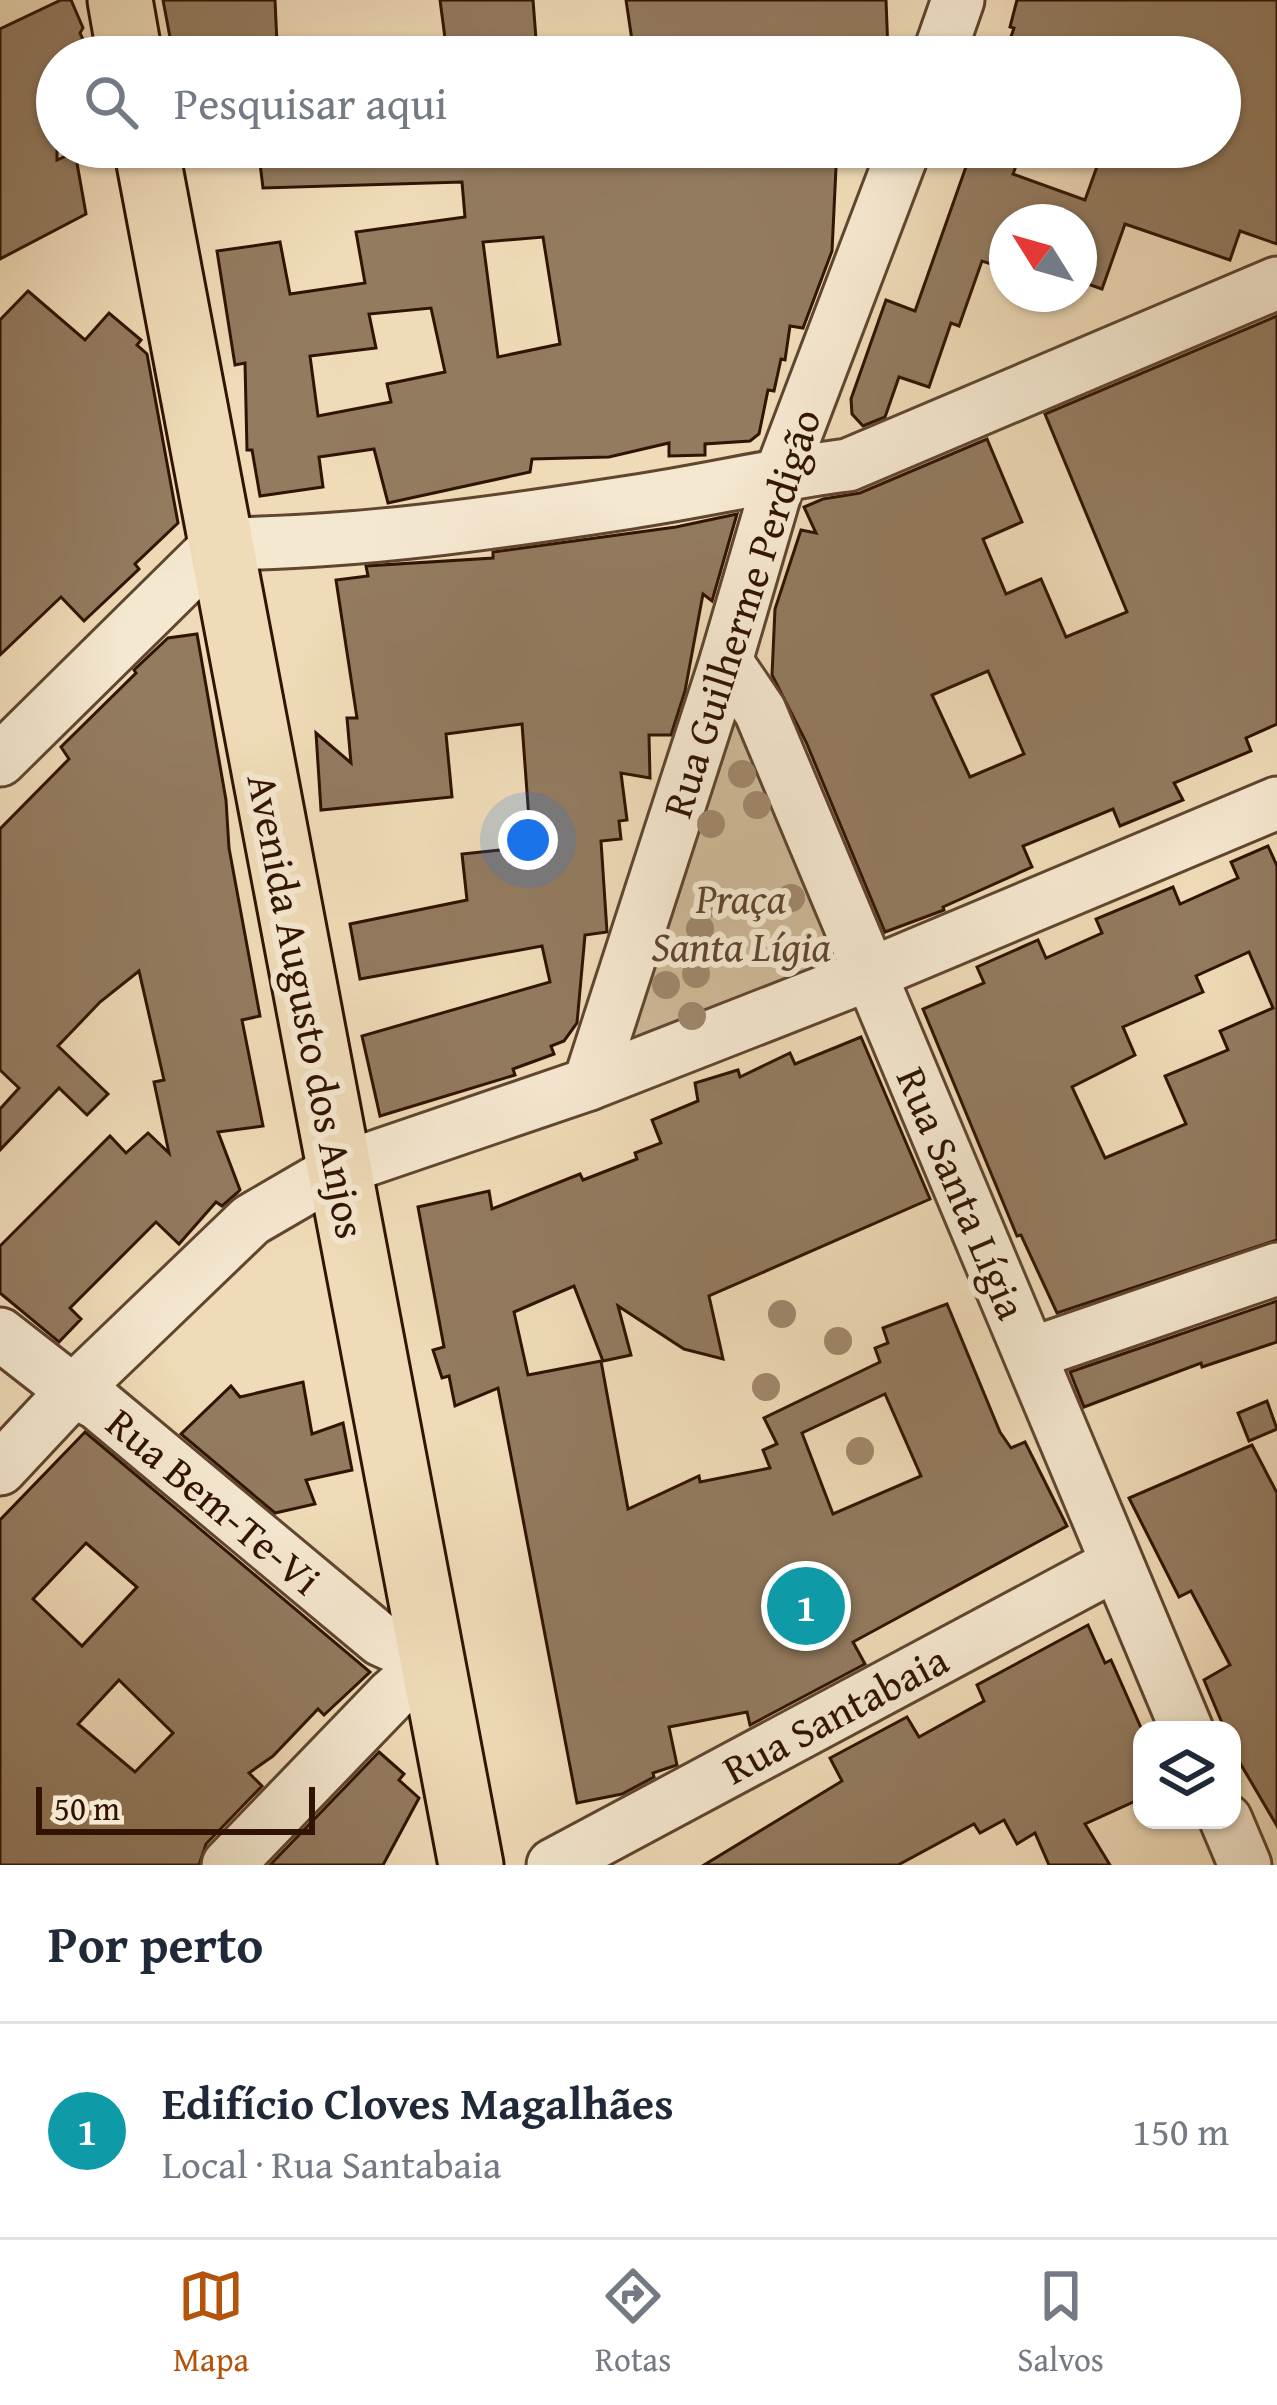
<!DOCTYPE html>
<html lang="pt">
<meta charset="utf-8">
<style>
:root{--surface:#fff;--page:#f2f2f3;--text:#1f2937;--muted:#747a83;--line:#e0e1e3;--accent:#b45309}
body{margin:0;font-family:"Gentium Book Plus",serif;background:var(--page);color:var(--text)}
.controls{position:absolute;right:36px;bottom:36px;display:grid;overflow:hidden;border-radius:24px;box-shadow:0 3px 9px #0004}
.controls button{width:108px;height:108px;display:grid;place-items:center;padding:0;border:0;border-bottom:3px solid var(--line);background:var(--surface);color:var(--text);font:60px sans-serif}
.compass{position:absolute;left:989px;top:204px;width:108px;height:108px;border-radius:50%;background:var(--surface);box-shadow:0 3px 9px #0004;rotate:307deg}
.scale{position:absolute;left:36px;bottom:30px;width:279px;box-sizing:border-box;padding-left:12px;border:6px solid #301302;border-top:0;font-size:33px;line-height:42px;white-space:nowrap;color:#301302;-webkit-text-stroke:9px #f5e8d0;paint-order:stroke}
.you{position:absolute;left:528px;top:840px;width:42px;height:42px;margin:-30px;border:9px solid #fff;border-radius:50%;background:#1a73e8;box-shadow:0 0 0 18px #1a73e833}
.badge{display:grid;place-items:center;width:78px;height:78px;border-radius:50%;background:var(--accent);color:#fff;font-size:39px;font-weight:700}
.pin{position:absolute;translate:-50% -50%;border:6px solid #fff;box-shadow:0 3px 12px #0006}
.list{margin:0;padding:0;list-style:none}
h2{display:flex;justify-content:space-between;align-items:center;height:156px;margin:0;padding:0 48px;font-size:51px}
h2 small{font-size:39px;font-weight:400;color:var(--muted)}
.list li{display:grid;grid-template-columns:78px 1fr auto;gap:36px;align-items:center;box-sizing:border-box;height:216px;padding:0 48px;border-top:3px solid var(--line)}
.list b{display:block;font-size:45px;white-space:nowrap}
.list p{margin:0;font-size:39px;white-space:nowrap;color:var(--muted)}
.list em{font-size:39px;font-style:normal;color:var(--muted)}
.icon{flex:none;width:66px;height:66px;fill:none;stroke:currentColor;stroke-width:2;stroke-linecap:round;stroke-linejoin:round}
.map{position:relative;flex:none;width:1277px;height:1865px;overflow:hidden}
.search{position:absolute;background:var(--surface);box-shadow:0 3px 9px #0004;left:36px;right:36px;top:36px;height:132px;display:flex;align-items:center;gap:30px;box-sizing:border-box;padding:0 42px;border-radius:66px;color:var(--muted);font-size:45px}
.sheet{height:372px;background:var(--surface)}
nav{display:flex;justify-content:space-around;align-items:center;box-sizing:border-box;height:168px;border-top:3px solid var(--line);background:var(--surface);font-size:33px;color:var(--muted)}
nav a{display:grid;justify-items:center;gap:6px}
nav .on{color:var(--accent)}
.map>svg:first-child{display:block}
.green{fill:#cfb998;stroke:#80664d;stroke-width:3}
.building{fill:#937b60;stroke:#301302;stroke-width:3;fill-rule:evenodd}
.lines{fill:none;stroke-linecap:round;stroke-linejoin:round}
.minor-casing{stroke:#60452f;stroke-width:57}
.major-casing{stroke:#301302;stroke-width:69}
.minor{stroke:#f5e8d0;stroke-width:51}
.major{stroke:#efdbb7;stroke-width:63}
.tree{fill:#a0886c}
.labels{text-anchor:middle;stroke-width:12;stroke-linejoin:round;paint-order:stroke}
.street-label{font-size:42px;fill:#301302;stroke:#f5e8d0}
.park-label{font-size:42px;font-style:italic;fill:#60452f;stroke:#f5e8d0}
</style>
<div class="map">
<svg width="1277" height="1865" viewBox="0 0 1277 1865">
<rect width="100%" height="100%" fill="#efdbb7"/>
<filter id="stains"><feTurbulence type="fractalNoise" baseFrequency=".00167" numOctaves="4"/><feColorMatrix values="0 0 0 0 .2 0 0 0 0 .09 0 0 0 0 .02 0 0 0 .5 -.17"/></filter>
<radialGradient id="worn" r=".72"><stop offset=".6" stop-color="#630" stop-opacity="0"/><stop offset="1" stop-color="#630" stop-opacity=".3"/></radialGradient>
<polygon class="green" points="742,720 837,948 834,964 616,1059 726,722"/>
<g class="building">
<polygon points="61,0 71,0 83,28 80,33 87,48 74,50 77,57 57,57 57,160 75,152 86,214 0,259 0,29"/>
<polygon points="163,0 275,0 277,44 172,48"/>
<polygon points="440,0 533,0 536,39 445,38"/>
<polygon points="626,0 886,0 888,52 831,57 758,56 736,54 735,49 698,53 695,38 633,47"/>
<polygon points="1017,0 1277,0 1277,244 1240,231 1230,260 1125,224 1102,289 1079,281 1079,222 1007,222 1007,269 982,261 959,326 951,323 929,387 899,377 885,417 863,426 852,414 851,399 886,300 915,311 973,147 1023,147 1013,174 1085,200 1104,147 1220,147 1220,57 1004,57 1014,28 1010,27"/>
<path d="M258 147H837L832 251 803 328 790 326 785 360 781 359 774 391 768 390 759 434 750 441 705 444V455L669 456V443L609 457 532 459 530 472 388 503 374 449 319 457 323 487 260 496 252 450H247L245 363 235 365 217 251 280 242 290 294 365 283 356 232 465 217 462 182 263 188ZM543 237 560 344 498 357 483 242ZM431 308 445 372 387 384 391 402 318 416 310 356 376 348 369 314Z"/>
<polygon points="28,291 85,340 109,313 141,340 137,345 147,354 178,523 135,564 139,569 84,621 61,597 0,655 0,320"/>
<path d="M1277 316V724L1246 738 1251 751 1174 783 1183 800 1120 826 1113 809 1023 846 1032 867 943 907 944 910 885 932 806 742 772 675 775 609 801 530 816 533 804 507 823 499 860 493 987 439 1022 522 983 539 1006 594 1041 579 1066 637 1127 612 1045 414ZM988 671 1024 754 970 777 932 695Z"/>
<polygon points="737,514 712,601 703,594 685,691 671,735 649,735 650,778 621,773 627,820 619,821 621,839 601,841 607,932 585,935 577,1023 564,1041 551,1046 554,1054 513,1069 515,1075 380,1116 362,1036 550,982 542,946 360,979 350,924 467,900 462,854 509,849 508,835 530,833 522,724 446,734 452,797 321,810 316,733 351,763 347,718 357,718 336,580 368,576 366,566 493,558 493,552 676,527"/>
<polygon points="197,634 226,800 229,848 260,1016 242,1020 263,1126 218,1132 240,1190 237,1193 222,1206 216,1202 179,1244 156,1222 70,1308 81,1319 59,1342 0,1293 0,1246 110,1136 126,1153 148,1133 169,1153 154,1082 164,1080 139,971 100,1002 58,1046 108,1094 87,1115 59,1088 0,1150 0,1109 19,1088 0,1070 0,829 69,759 61,747 136,673 134,670 168,638"/>
<path d="M1268 846 1277 866V1240L1057 1313 1021 1235 1017 1236 923 1009 984 983 977 967 1038 940 1046 958 1102 933 1096 919 1173 887 1180 904 1238 878 1231 862ZM1249 952 1273 1008 1220 1031 1228 1050 1165 1076 1186 1124 1105 1158 1072 1087 1135 1055 1123 1027 1203 992 1196 976Z"/>
<path d="M861 1037 930 1199 709 1296 723 1359 684 1349 618 1306 631 1355 603 1361 574 1286 514 1312 528 1375 601 1361 628 1509 699 1476 700 1482 770 1468 763 1450 777 1444 764 1418 880 1362 875 1348 888 1343 883 1328 947 1304 1000 1432 1011 1448 1025 1442 1067 1526 853 1642 865 1664 750 1725 747 1712 669 1727 677 1765 653 1773 654 1777 622 1794 577 1803 498 1388 455 1406 449 1376 442 1378 433 1350 444 1347 418 1207 489 1191 492 1209 580 1174 583 1180 637 1159 635 1153 661 1143 652 1120 698 1101 695 1083 738 1070 740 1077 790 1053 795 1064ZM885 1394 921 1476 833 1514 802 1433Z"/>
<polygon points="1277,1301 1277,1342 1202,1367 1201,1363 1084,1407 1070,1372"/>
<polygon points="303,1382 312,1434 343,1423 352,1470 306,1480 315,1504 275,1513 181,1434 231,1386 240,1397"/>
<polygon points="1267,1401 1277,1429 1249,1441 1238,1413"/>
<path d="M85 1432 370 1672 324 1715 318 1709 273 1756 249 1773 262 1786 206 1844 199 1865H0V1520ZM86 1543 137 1587 82 1646 33 1599ZM119 1680 173 1733 135 1772 78 1724Z"/>
<polygon points="1252,1445 1277,1493 1277,1826 1240,1763 1232,1745 1232,1730 1225,1730 1204,1680 1230,1665 1191,1591 1179,1597 1129,1498"/>
<polygon points="1088,1625 1105,1663 1111,1660 1142,1730 1142,1798 1085,1824 1110,1865 1049,1865 1035,1833 1017,1844 1004,1820 980,1833 974,1824 898,1865 704,1865 842,1781 830,1758 907,1717 919,1737 984,1701 977,1685"/>
<polygon points="379,1752 404,1774 399,1780 419,1798 383,1865 270,1865"/>
</g>
<g class="lines">
<g class="minor-casing">
<g id="minor">
<polyline points="938,57 958,0"/>
<polyline points="726,661 760,711 1187,1730"/>
<path d="M0 760 219 544C356 543 495 523 631 502 704 491 775 474 848 465L1277 283"/>
<polyline points="589,1084 726,661 781,473 905,147"/>
<polyline points="0,1334 73,1391 98,1404 381,1640 430,1662 392,1695 228,1865"/>
<polyline points="1030,1354 1277,1269"/>
<polyline points="0,1469 73,1391 251,1220 337,1170 589,1084 870,974 1277,803"/>
<polyline points="1226,1820 1245,1865"/>
<polyline points="553,1865 1116,1564"/>
</g>
</g>
<g class="major-casing">
<g id="major">
<polyline points="120,0 130,57"/>
<polyline points="146,147 471,1865"/>
</g>
</g>
<use href="#minor" class="minor"/>
<use href="#major" class="major"/>
</g>
<g class="tree">
<circle cx="742" cy="774" r="14"/>
<circle cx="757" cy="805" r="14"/>
<circle cx="711" cy="824" r="14"/>
<circle cx="791" cy="898" r="14"/>
<circle cx="708" cy="903" r="14"/>
<circle cx="700" cy="929" r="14"/>
<circle cx="696" cy="974" r="14"/>
<circle cx="666" cy="985" r="14"/>
<circle cx="692" cy="1016" r="14"/>
<circle cx="782" cy="1314" r="14"/>
<circle cx="838" cy="1341" r="14"/>
<circle cx="766" cy="1387" r="14"/>
<circle cx="860" cy="1451" r="14"/>
</g>
<g class="labels">
<g class="street-label">
<text transform="translate(741 613) rotate(-72)" y="15">Rua Guilherme Perdigão</text>
<text transform="translate(307 1006) rotate(79)" y="15">Avenida Augusto dos Anjos</text>
<text transform="translate(962 1193) rotate(67)" y="15">Rua Santa Lígia</text>
<text transform="translate(214 1501) rotate(40)" y="15">Rua Bem-Te-Vi</text>
<text transform="translate(835 1714) rotate(-28)" y="15">Rua Santabaia</text>
</g>
<g class="park-label">
<text x="741" y="913">Praça<tspan x="741" dy="48">Santa Lígia</tspan></text>
</g>
</g>
<rect width="100%" height="100%" filter="url(#stains)"/>
<rect width="100%" height="100%" fill="url(#worn)"/>
</svg>
<div class="controls">
<button><svg class="icon" aria-label="layers" viewBox="0 0 24 24"><path d="M12 4l9 5-9 5-9-5zM3 14l9 5 9-5"/></svg></button>
</div>
<svg class="compass" viewBox="-18 -18 36 36"><path d="M0-13l5 13h-10z" fill="#e53935"/><path d="M0 13l5-13h-10z" fill="#747a83"/></svg>
<div class="scale">50 m</div>
<div class="you"></div>
<div class="pin badge" style="left:806px;top:1606px;background:#0f9aa8">1</div>
<div class="search"><svg class="icon" aria-label="search" viewBox="0 0 24 24"><circle cx="10" cy="10" r="6"/><path d="M15 15l6 6"/></svg>Pesquisar aqui</div>
</div>
<section class="sheet">
<h2>Por perto<small></small></h2>
<ul class="list">
<li><span class="badge" style="background:#0f9aa8">1</span><div><b>Edifício Cloves Magalhães</b><p>Local · Rua Santabaia</p></div><em>150 m</em></li>
</ul>
</section>
<nav>
<a class="on"><svg class="icon" aria-label="map" viewBox="0 0 24 24"><path d="M3 6l6-2 6 2 6-2v14l-6 2-6-2-6 2zM9 4v14M15 6v14"/></svg>Mapa</a>
<a><svg class="icon" aria-label="directions" viewBox="0 0 24 24"><path d="M12 3l9 9-9 9-9-9zM9 14v-3h6M13 9l2 2-2 2"/></svg>Rotas</a>
<a><svg class="icon" aria-label="saved" viewBox="0 0 24 24"><path d="M7 4h10v16l-5-4-5 4z"/></svg>Salvos</a>
</nav>
